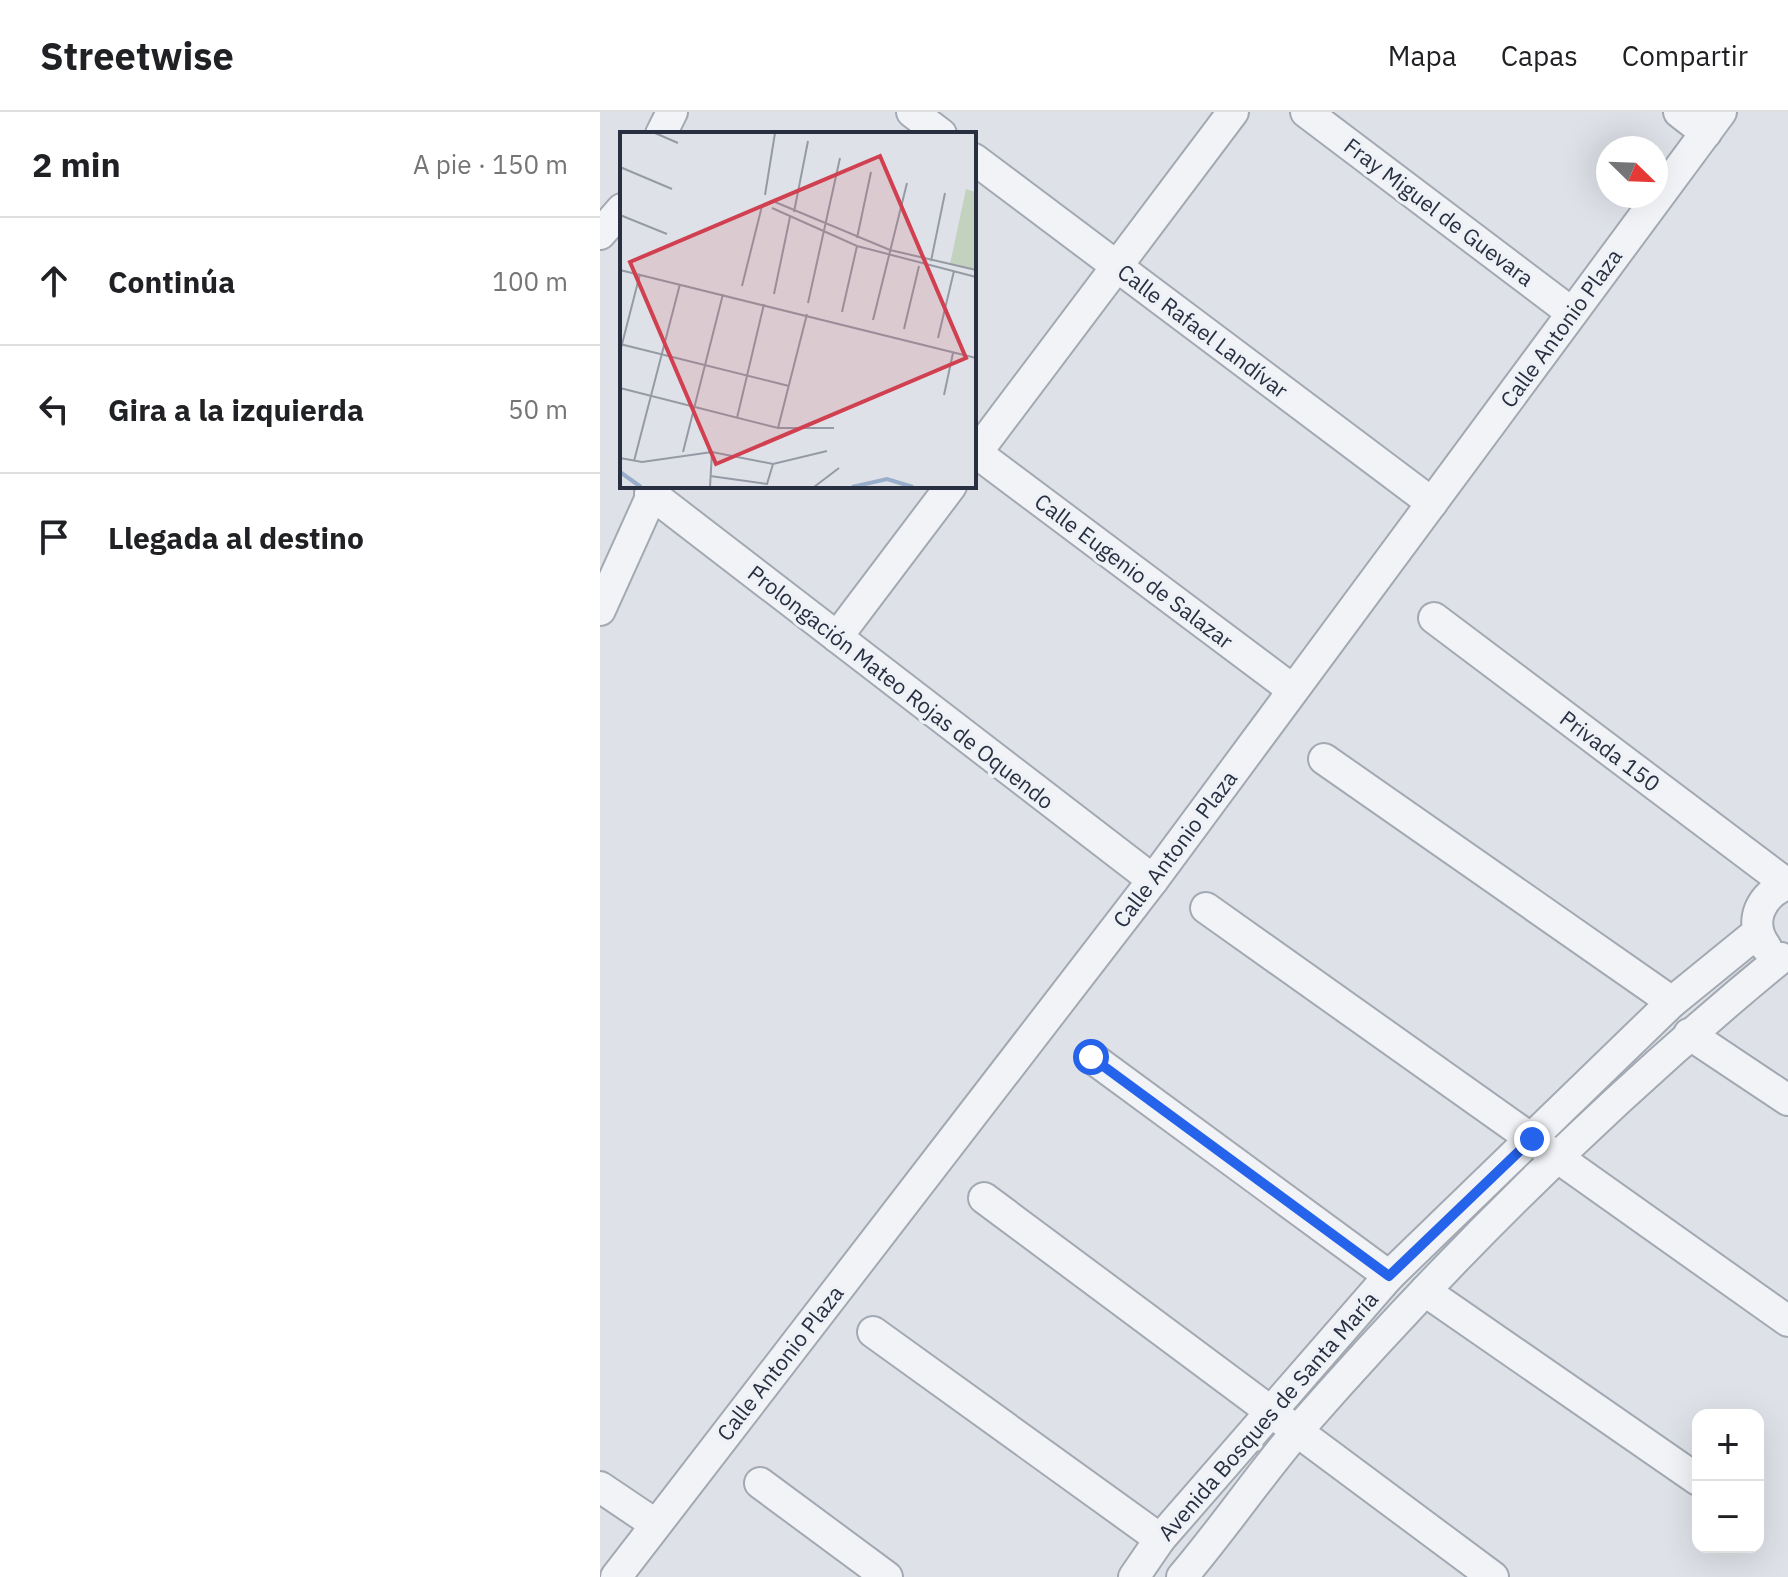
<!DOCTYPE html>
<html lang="es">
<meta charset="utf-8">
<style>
:root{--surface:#fff;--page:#f6f6f6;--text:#202124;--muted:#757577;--line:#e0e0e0}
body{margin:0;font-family:"IBM Plex Sans",sans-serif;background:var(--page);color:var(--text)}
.controls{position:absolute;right:24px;bottom:24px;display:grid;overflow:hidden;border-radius:16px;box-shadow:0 8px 32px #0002}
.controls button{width:72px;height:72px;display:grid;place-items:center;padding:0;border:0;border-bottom:2px solid var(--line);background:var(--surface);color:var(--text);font:40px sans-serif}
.compass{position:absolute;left:996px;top:24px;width:72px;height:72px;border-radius:50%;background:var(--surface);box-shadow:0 8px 32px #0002;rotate:113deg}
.stop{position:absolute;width:24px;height:24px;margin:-18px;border:6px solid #2563eb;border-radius:50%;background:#fff}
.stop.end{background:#2563eb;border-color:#fff;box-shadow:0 2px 8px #0008}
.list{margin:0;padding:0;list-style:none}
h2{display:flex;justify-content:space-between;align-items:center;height:104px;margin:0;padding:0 32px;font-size:34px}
h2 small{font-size:26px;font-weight:400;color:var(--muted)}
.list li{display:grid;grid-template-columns:52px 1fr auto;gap:24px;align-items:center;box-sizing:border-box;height:128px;padding:0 32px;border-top:2px solid var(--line)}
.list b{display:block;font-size:30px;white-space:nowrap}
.list em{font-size:26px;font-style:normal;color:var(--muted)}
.icon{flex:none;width:44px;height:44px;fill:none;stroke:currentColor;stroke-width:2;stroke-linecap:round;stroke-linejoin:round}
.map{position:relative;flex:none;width:1188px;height:1465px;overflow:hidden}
header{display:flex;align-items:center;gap:48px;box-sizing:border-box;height:112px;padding:0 40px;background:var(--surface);border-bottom:2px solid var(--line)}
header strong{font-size:38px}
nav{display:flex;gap:44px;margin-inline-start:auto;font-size:28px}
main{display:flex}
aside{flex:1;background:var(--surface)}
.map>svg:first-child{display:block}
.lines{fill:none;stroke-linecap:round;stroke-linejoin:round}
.minor-casing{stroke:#a3a9b2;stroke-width:34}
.minor{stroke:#f1f3f7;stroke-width:30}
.route{stroke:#2563eb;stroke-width:10}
.labels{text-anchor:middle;stroke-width:7;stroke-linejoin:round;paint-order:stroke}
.street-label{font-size:22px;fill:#272f40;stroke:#eef1f6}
.inset-river{fill:none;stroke:#98aeca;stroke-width:4}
.inset-road{fill:none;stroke:#959aa5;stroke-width:2}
.view{fill:#d14050;fill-opacity:0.15;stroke:#d14050;stroke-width:4}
.inset-edge{fill:none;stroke:#272f40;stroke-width:4}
</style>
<header>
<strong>Streetwise</strong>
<nav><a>Mapa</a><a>Capas</a><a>Compartir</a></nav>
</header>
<main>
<aside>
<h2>2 min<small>A pie · 150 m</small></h2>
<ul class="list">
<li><svg class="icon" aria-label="ahead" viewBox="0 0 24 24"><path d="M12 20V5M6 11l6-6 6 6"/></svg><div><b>Continúa</b></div><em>100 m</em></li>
<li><svg class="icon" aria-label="left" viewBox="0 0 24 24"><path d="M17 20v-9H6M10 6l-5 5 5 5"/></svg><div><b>Gira a la izquierda</b></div><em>50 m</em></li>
<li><svg class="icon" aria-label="arrive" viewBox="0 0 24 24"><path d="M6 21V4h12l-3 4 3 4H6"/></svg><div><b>Llegada al destino</b></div></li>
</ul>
</aside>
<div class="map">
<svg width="1188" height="1465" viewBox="0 0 1188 1465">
<rect width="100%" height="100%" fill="#dee2e8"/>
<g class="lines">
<g class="minor-casing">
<g id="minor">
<polyline points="312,0 341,22"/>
<polyline points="706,0 972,201"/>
<polyline points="1079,0 1106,21"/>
<polyline points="61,22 72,0"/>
<polyline points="374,47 832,391"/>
<polyline points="0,122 22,97"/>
<polyline points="374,339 693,578"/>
<polyline points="374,344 633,0"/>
<polyline points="50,381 553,768"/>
<polyline points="0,498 56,374"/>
<polyline points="834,506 1187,772"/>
<polyline points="237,525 351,374"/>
<polyline points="724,647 1072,890"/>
<polyline points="606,796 1188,1209"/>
<path d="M1166 835C1147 810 1161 782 1188 772"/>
<polyline points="1089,922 1188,988"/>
<polyline points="491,945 789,1164"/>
<polyline points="384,1086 893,1465"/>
<polyline points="825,1179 1098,1368"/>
<polyline points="273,1220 560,1427"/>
<polyline points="160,1371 287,1465"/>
<polyline points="0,1375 55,1412"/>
<polyline points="16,1465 553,768 1121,0"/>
<polyline points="534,1465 560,1427 789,1164 1072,890 1158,820"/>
<path d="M582 1465C623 1417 658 1365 699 1317 847 1148 1008 988 1181 846"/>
</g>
</g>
<use href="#minor" class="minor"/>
</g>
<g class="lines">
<polyline class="route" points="491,945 789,1164 932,1027"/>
</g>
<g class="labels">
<g class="street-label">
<text transform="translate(839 100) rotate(37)" y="8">Fray Miguel de Guevara</text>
<text transform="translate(961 216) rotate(-54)" y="8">Calle Antonio Plaza</text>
<text transform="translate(603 219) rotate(37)" y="8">Calle Rafael Landívar</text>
<text transform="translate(534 459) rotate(37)" y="8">Calle Eugenio de Salazar</text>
<text transform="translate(301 575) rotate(38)" y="8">Prolongación Mateo Rojas de Oquendo</text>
<text transform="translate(1010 639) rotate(37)" y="8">Privada 150</text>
<text transform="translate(575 737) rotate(-53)" y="8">Calle Antonio Plaza</text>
<text transform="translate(180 1251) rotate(-52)" y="8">Calle Antonio Plaza</text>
<text transform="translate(668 1304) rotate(-49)" y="8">Avenida Bosques de Santa María</text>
</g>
</g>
<g transform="translate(20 20)">
<rect width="356" height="356" fill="#dee2e8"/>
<path d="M346 57 356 60V137L330 132Z" fill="#c3d2bf"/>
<path class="inset-river" d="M0 340 21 355M232 355 267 347 293 355"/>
<path class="inset-road" d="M35 1 58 11M0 35 52 57M145 63 155 1M155 70 270 118 356 138M152 76 237 114 356 145M174 80 188 9M0 83 47 102M237 106 251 40M311 129 325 61M0 138 356 226M122 154 142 74M154 162 170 85M188 171 220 26M222 180 237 114M253 188 287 51M284 197 299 134M318 206 334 139M0 212 169 254M0 220 20 142M0 256 158 296H214M324 263 333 221M117 286 144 172M158 296 187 182M63 320 103 162M0 326 22 330 92 320 153 332 207 319M14 329 60 152M90 344 147 352 153 332M90 355 92 320M194 355 219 336"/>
<path class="view" d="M260 24 346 226 96 332 10 130Z"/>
<rect width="356" height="356" class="inset-edge"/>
</g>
</svg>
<div class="controls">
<button>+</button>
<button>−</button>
</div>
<svg class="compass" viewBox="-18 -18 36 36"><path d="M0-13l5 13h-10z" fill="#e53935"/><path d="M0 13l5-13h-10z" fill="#757577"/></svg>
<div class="stop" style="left:491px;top:945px"></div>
<div class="stop end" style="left:932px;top:1027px"></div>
</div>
</main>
